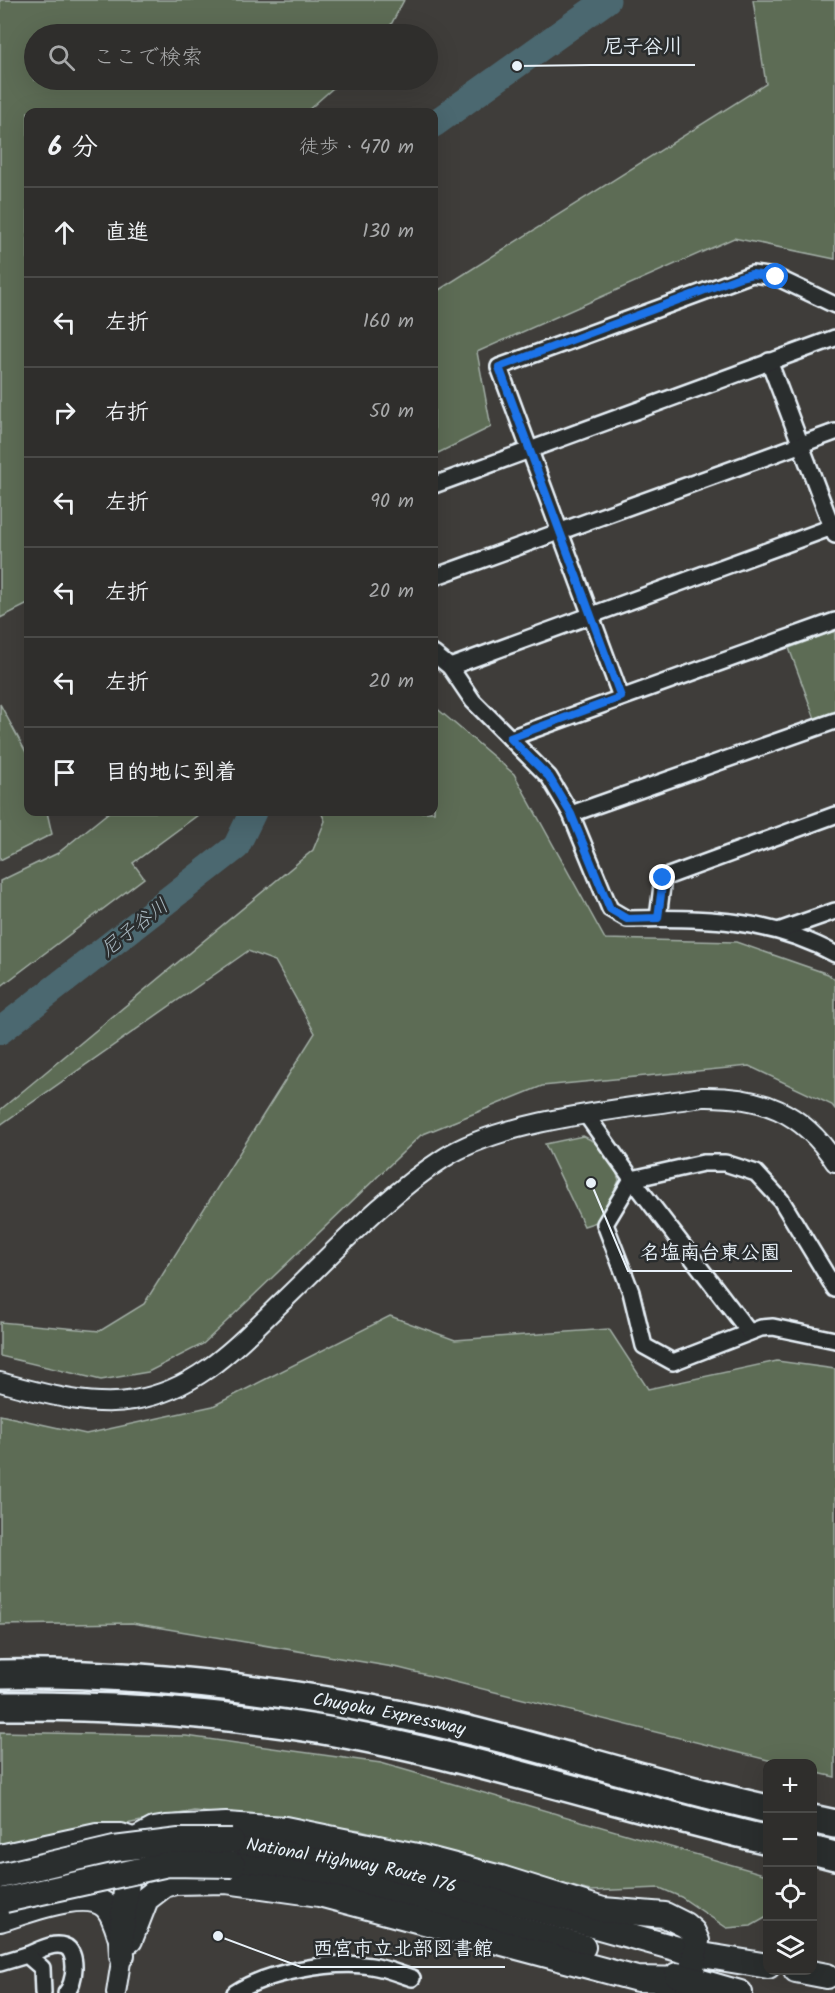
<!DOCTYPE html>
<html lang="ja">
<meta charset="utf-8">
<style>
:root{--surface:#2f2e2c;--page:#373634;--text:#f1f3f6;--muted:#a7a8a9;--line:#4a4a48}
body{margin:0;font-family:Kalam,"Klee One",sans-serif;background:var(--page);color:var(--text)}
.controls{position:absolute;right:18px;bottom:18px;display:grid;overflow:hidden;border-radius:12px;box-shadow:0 6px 24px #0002}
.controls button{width:54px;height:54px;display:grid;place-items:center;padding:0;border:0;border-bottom:2px solid var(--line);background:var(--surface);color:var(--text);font:30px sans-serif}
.stop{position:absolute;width:18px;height:18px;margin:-14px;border:4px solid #1a73e8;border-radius:50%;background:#fff}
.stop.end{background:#1a73e8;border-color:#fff;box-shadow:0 2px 6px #0008}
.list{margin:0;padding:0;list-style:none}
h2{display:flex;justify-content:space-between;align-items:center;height:78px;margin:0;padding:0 24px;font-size:26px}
h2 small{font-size:20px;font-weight:400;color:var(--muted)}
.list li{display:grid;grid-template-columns:39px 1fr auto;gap:18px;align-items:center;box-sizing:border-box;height:90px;padding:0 24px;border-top:2px solid var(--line)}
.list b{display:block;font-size:22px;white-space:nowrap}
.list em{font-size:20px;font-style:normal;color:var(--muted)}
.icon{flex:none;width:33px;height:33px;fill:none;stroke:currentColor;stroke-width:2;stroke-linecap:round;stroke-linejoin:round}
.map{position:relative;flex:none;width:835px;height:1993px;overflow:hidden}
.search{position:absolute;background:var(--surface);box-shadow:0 6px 24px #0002;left:24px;top:24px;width:414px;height:66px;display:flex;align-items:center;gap:15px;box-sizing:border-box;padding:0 21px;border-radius:33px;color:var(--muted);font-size:22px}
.panel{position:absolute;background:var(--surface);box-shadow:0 6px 24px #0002;left:24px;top:108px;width:414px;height:708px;border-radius:12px}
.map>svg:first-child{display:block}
.green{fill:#5d6c54;stroke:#a2aea6;stroke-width:1.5}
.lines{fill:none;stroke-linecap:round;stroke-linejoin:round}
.river{stroke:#4c6770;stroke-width:27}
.minor-casing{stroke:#e8f1f8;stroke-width:20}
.tertiary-casing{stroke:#e8f1f8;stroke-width:22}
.trunk-casing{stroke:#e8f1f8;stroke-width:28}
.motorway-casing{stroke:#e8f1f8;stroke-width:32}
.minor{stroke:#2a2d2e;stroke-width:15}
.tertiary{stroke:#2a2d2e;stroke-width:18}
.trunk{stroke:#2a2d2e;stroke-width:24}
.motorway{stroke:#2a2d2e;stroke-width:27}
.trunk-bridge-casing{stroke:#e8f1f8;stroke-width:28;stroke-linecap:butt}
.trunk-bridge{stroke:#2a2d2e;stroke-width:24}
.route{stroke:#1a73e8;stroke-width:8}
.labels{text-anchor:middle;stroke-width:5;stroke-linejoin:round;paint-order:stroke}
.street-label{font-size:18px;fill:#e8f1f8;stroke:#2a2d2e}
.water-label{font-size:20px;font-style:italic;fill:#aabac2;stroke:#2a2d2e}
.leader{fill:none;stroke:#e8f1f8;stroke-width:2}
.callout-dot{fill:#e8f1f8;stroke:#2a2d2e;stroke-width:2}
.callout-label{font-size:20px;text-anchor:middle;font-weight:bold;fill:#e8f1f8;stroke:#2a2d2e;stroke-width:5;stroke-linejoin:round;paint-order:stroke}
</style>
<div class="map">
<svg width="835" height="1993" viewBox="0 0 835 1993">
<rect width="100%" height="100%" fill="#3f3d3a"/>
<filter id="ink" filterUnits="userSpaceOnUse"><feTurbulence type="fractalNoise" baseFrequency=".0167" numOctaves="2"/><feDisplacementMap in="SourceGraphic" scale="12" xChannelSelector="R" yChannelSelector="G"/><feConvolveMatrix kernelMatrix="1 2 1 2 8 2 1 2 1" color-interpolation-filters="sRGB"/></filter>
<g filter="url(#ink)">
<g class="green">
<polygon points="0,0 404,0 386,34 34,34 34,80 342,80 306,112 28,112 28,604 0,618"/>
<polygon points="753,0 835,0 835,259 734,238 477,352 491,427 434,455 434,293 766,84"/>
<polygon points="835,631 835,712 815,719 789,648"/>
<polygon points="0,704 28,756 28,812 47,812 52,834 0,860"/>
<polygon points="434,706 514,774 605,939 736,942 828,974 835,980 835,1109 832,1105 749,1066 542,1086 421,1135 203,1344 148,1372 101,1380 0,1356 0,1322 100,1331 144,1304 315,1033 275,961 248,951 0,1125 0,1110 313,850 325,821 321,812 434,812"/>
<polygon points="109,812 202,812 133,863 144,878 0,987 0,881 58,853"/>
<path d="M583 1136C602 1144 613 1159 619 1180L603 1220 584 1226 545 1144Z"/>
<polygon points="390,1316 455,1340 609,1329 648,1389 777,1361 835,1369 835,1777 813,1772 812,1764 780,1763 399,1668 132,1623 0,1625 0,1415 86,1434 213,1406"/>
<polygon points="0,1732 186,1736 381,1763 767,1875 767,1917 751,1926 727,1928 681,1897 660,1888 590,1891 361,1830 194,1811 0,1848"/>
</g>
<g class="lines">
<g class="river">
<polyline points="434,124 607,0"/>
<polyline points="0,1031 236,847 253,812"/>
</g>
<g class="minor-casing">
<g id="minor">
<polyline points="769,361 835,535"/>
<polyline points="434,485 835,338"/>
<polyline points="434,577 835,432"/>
<path d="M434 654 450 667 473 701 549 777 571 814 610 909 627 919C699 917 770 918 835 954"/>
<polyline points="450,667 835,526"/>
<polyline points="621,697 499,367 752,274 776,277 835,305"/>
<polyline points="510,738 835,621"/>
<polyline points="571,814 835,721"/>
<polyline points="658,918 663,878 835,815"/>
<polyline points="781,930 835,911"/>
<polyline points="587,1116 632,1179 605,1224 631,1292 644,1346 673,1362 761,1328 773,1327 835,1340"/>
<polyline points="749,1332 632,1179 703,1163 725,1163 756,1173 781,1200 835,1289"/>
<path d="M27 1955C38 1951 52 1942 64 1946 79 1951 75 1984 66 1993"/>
<polyline points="0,1963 27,1955 42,1968 43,1993"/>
<path d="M235 1993C266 1972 334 1960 371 1966 385 1968 399 1974 412 1978"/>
</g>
</g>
<g class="tertiary-casing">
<g id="tertiary">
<path d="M0 1382C41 1393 92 1408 134 1400 200 1389 239 1343 285 1299 335 1251 385 1196 444 1158 506 1118 628 1109 702 1097 761 1096 802 1111 835 1162"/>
<polyline points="116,1993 122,1955"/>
</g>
</g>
<g class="trunk-casing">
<g id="trunk">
<path id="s1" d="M232 1841 392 1869 696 1954 768 1966"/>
<polyline points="0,1857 97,1836 121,1836 138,1842 144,1853"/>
<polyline points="233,1865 351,1881 583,1947"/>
<path d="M0 1919C25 1912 87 1886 107 1907 114 1915 117 1926 120 1936"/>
<polyline points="130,1940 146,1899 164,1885 175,1882 226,1881 319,1894 637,1979 691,1980"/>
<polyline points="122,1955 121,1938 130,1853 134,1841 154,1830 166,1828 226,1825 285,1829 417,1856 501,1878 603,1910 665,1915 685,1925 693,1932 697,1941 688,1993"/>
<polyline points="796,1970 827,1976"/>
<polyline points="677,1975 740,1993"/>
</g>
</g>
<g class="motorway-casing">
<g id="motorway">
<path id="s2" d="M0 1674C137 1672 272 1688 406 1716 528 1741 646 1782 768 1809"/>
<path d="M0 1706C106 1705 213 1712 317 1729 470 1755 617 1805 768 1840"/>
<polyline points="812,1819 835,1824"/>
<polyline points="812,1850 835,1856"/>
</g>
</g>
<use href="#minor" class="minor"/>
<use href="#tertiary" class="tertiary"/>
<use href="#trunk" class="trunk"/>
<use href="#motorway" class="motorway"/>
<g class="trunk-bridge-casing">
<g id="trunk-bridge">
<polyline points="0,1876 114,1849 179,1841 232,1841"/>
<polyline points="5,1900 168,1864 233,1865"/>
</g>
</g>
<use href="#trunk-bridge" class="trunk-bridge"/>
</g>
</g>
<g class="lines" filter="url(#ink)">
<polyline class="route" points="663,878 658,918 627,919 610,909 571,814 549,777 510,738 621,697 499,367 740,277 752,274 776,277"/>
</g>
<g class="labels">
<g class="street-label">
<text dy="6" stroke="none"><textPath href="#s2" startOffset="392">Chugoku Expressway</textPath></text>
<text dy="6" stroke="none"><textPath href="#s1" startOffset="122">National Highway Route 176</textPath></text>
</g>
<g class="water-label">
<text transform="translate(134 927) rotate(-38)" y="7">尼子谷川</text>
</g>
</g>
<path class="leader" d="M517 66L591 65H695M591 1183L628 1271H792M218 1936L301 1967H505"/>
<g class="callout-dot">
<circle cx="517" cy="66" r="6"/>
<circle cx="591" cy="1183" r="6"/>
<circle cx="218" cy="1936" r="6"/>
</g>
<g class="callout-label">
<text x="643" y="53">尼子谷川</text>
<text x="710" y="1259">名塩南台東公園</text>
<text x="403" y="1955">西宮市立北部図書館</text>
</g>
</svg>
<div class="controls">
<button>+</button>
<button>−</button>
<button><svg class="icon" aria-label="locate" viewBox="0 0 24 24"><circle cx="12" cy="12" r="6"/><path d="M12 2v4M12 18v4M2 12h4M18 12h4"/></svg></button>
<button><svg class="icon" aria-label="layers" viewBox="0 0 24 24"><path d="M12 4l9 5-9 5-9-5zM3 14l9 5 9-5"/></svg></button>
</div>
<div class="stop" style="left:776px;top:277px"></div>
<div class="stop end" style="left:663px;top:878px"></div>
<div class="search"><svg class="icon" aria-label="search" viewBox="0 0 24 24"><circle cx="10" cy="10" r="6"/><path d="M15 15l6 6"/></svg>ここで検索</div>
<section class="panel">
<h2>6 分<small>徒歩 · 470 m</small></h2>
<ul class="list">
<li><svg class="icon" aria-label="ahead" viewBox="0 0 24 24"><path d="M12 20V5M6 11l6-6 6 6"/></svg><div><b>直進</b></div><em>130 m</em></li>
<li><svg class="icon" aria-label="left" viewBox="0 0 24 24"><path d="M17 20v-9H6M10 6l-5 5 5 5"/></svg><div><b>左折</b></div><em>160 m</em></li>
<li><svg class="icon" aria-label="right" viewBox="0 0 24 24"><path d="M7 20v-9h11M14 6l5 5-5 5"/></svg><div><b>右折</b></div><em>50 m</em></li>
<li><svg class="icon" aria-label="left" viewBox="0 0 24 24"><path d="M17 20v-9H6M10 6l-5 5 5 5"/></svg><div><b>左折</b></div><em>90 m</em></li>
<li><svg class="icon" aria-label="left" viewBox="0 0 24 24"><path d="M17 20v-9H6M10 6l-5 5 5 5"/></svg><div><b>左折</b></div><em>20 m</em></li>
<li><svg class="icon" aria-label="left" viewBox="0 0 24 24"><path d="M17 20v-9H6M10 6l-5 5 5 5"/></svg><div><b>左折</b></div><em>20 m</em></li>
<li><svg class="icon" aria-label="arrive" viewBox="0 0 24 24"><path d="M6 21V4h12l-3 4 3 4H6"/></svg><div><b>目的地に到着</b></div></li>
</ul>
</section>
</div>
